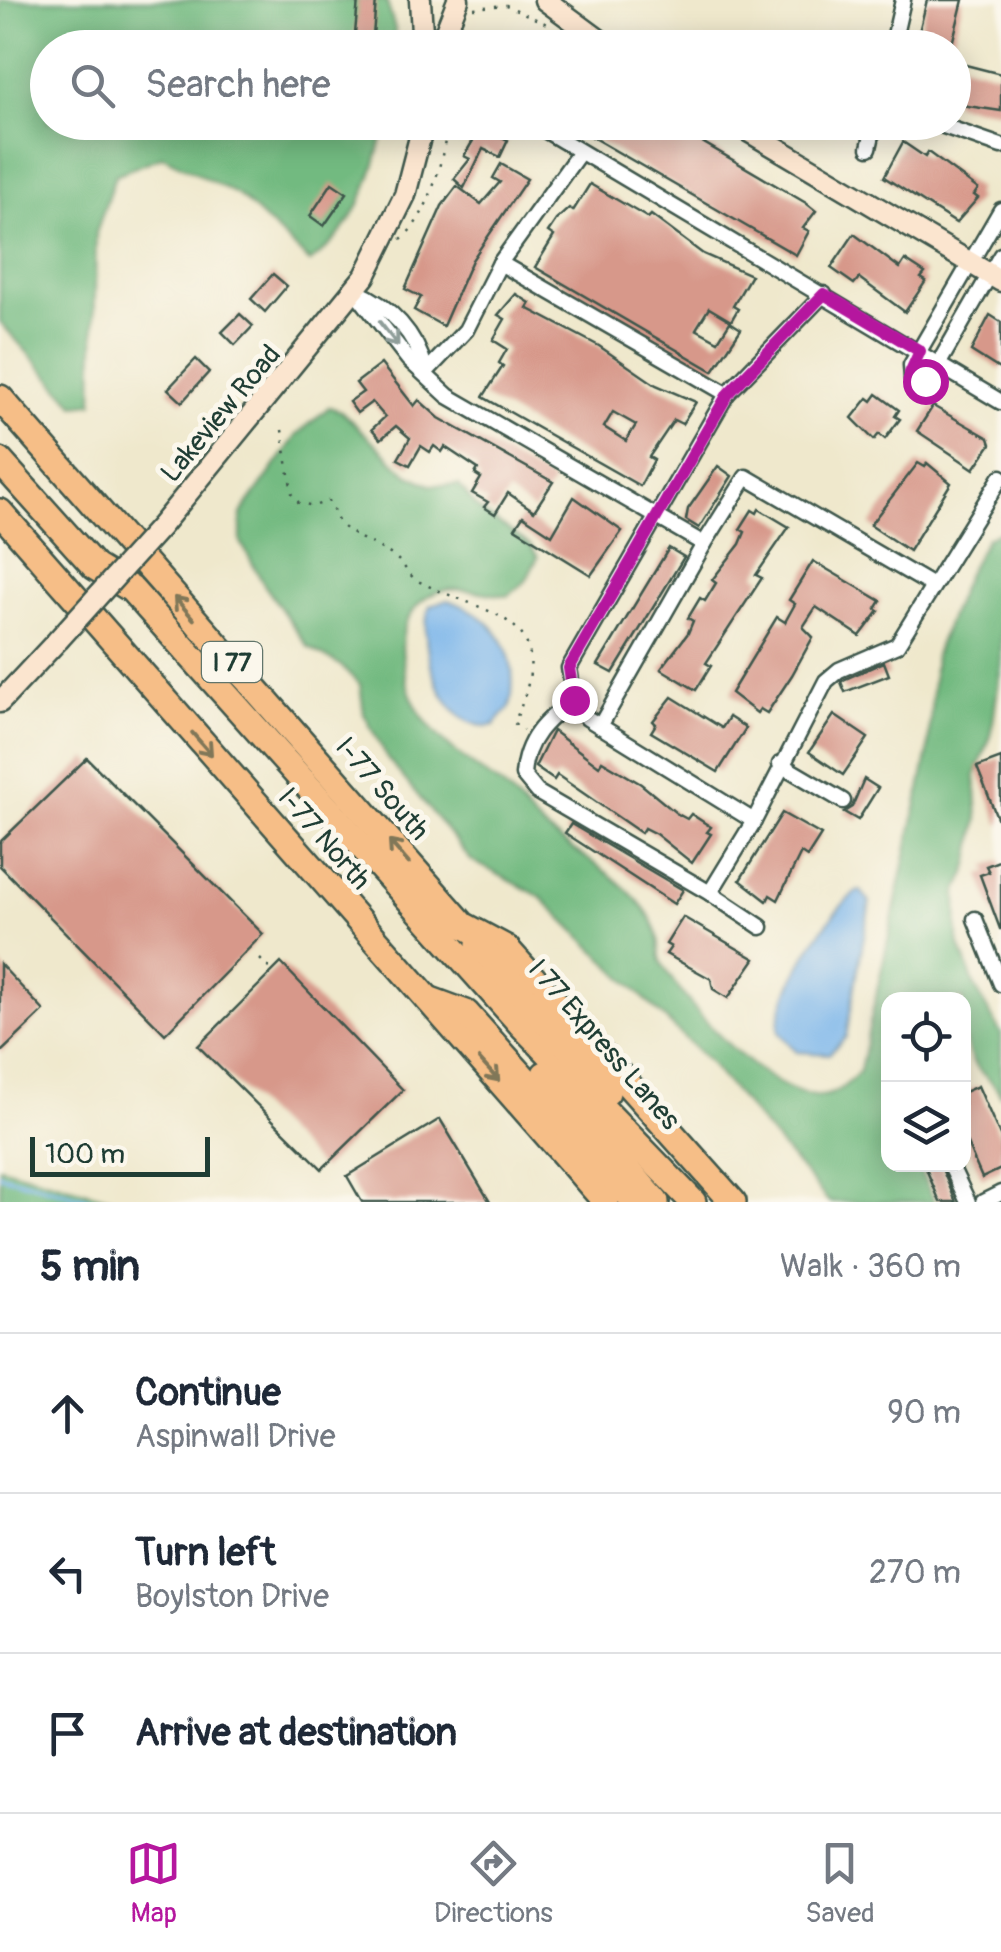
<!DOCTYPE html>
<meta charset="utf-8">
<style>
:root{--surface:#fff;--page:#f2f2f3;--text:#1f2937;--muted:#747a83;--line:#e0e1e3;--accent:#b5179e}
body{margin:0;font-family:Pangolin,sans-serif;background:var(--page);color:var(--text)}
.controls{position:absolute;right:30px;bottom:30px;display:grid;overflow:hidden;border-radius:20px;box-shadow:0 5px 25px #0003}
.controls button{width:90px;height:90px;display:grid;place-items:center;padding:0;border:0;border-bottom:2px solid var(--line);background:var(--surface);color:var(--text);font:50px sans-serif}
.scale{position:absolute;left:30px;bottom:25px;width:180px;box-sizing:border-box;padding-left:10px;border:5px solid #1f3d34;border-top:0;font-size:28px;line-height:35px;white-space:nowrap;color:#1f3d34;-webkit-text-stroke:8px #fbf7ec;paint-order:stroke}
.stop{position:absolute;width:30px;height:30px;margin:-22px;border:8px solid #b5179e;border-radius:50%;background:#fff}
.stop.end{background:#b5179e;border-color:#fff;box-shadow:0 2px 10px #0008}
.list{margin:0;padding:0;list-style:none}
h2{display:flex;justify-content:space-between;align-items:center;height:130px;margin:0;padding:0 40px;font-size:42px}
h2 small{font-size:32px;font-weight:400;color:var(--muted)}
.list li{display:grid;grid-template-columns:65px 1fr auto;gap:30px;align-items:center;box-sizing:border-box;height:160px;padding:0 40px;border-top:2px solid var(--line)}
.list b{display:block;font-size:38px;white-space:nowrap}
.list p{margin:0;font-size:32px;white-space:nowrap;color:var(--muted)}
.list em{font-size:32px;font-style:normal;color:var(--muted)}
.icon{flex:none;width:55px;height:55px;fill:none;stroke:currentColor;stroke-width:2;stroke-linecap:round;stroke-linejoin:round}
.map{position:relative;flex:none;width:1001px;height:1202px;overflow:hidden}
.search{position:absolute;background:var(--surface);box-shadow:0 5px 25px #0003;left:30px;right:30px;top:30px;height:110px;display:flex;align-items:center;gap:25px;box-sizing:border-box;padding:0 35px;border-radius:55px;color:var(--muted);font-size:38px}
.sheet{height:610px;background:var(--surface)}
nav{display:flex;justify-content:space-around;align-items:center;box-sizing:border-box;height:140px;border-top:2px solid var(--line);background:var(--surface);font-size:28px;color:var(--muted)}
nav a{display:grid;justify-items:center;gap:5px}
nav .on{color:var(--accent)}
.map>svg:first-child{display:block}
.forest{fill:#72ba80;stroke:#487c5a;stroke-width:2.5}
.water{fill:#78b4ea;stroke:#4c788f;stroke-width:2.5}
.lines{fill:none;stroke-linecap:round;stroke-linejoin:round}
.stream{stroke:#78b4ea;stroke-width:4}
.building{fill:#d7988a;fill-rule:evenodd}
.street-casing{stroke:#3e574b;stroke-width:19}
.secondary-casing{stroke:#3e574b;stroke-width:25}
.highway-casing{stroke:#3e574b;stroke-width:30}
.path{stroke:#3e574b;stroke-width:2.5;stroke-dasharray:2.5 8;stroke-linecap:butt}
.street{stroke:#fff;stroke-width:14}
.secondary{stroke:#fbe5cf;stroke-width:20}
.highway{stroke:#f6be87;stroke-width:25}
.secondary-bridge-casing{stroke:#3e574b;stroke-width:25;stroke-linecap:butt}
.secondary-bridge{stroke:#fbe5cf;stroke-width:20}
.oneway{stroke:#8f9e9a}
.oneway2{stroke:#807759}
.route{stroke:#b5179e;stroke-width:12}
.labels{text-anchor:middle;stroke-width:10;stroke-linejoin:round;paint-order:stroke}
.shield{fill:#fbf7ec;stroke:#61756b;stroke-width:2.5}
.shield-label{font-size:25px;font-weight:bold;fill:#1f3d34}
.street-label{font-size:28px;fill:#1f3d34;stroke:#fbf7ec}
</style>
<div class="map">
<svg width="1001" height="1202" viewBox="0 0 1001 1202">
<rect width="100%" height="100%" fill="#fbf7ec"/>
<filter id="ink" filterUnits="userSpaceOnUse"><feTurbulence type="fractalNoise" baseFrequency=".01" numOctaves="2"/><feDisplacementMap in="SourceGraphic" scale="20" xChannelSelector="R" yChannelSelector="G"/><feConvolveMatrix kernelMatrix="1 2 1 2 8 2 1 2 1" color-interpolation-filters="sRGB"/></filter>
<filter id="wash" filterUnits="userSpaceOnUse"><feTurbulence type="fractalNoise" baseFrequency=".0048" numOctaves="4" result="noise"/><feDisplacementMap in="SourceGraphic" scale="40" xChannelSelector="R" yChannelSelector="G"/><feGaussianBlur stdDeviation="2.25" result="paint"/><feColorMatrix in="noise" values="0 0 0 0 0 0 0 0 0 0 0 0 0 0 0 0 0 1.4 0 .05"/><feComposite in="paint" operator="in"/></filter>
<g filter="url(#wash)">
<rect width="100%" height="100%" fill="#efe8cc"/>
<g class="forest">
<path d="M0 0H386L395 29 394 47 48 48V122L386 123C372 179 359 226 310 262L238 195 163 156 115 175 96 233 93 403 75 405 0 322Z"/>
<path d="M329 407 341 411 407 474 430 485H459L478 509 530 545 538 557 526 581 507 596C467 591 430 576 407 621 400 635 402 652 404 666 410 725 456 753 500 785 515 795 525 811 538 823 566 848 603 865 629 892 642 904 654 918 658 936 660 946 657 956 663 965 688 1009 764 1091 815 1096 834 1098 848 1084 860 1071L928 752 935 654 967 573 987 538 1001 531V664L991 736 975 776 978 819 969 866 957 893 958 940 975 987 1001 1034V1096C994 1080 984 1078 975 1065 962 1044 964 1023 964 999H888V1164L917 1165 935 1202H829L705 1058 541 897 471 860 388 759 364 714 360 684 340 665 308 647 263 583 241 542V514L297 435Z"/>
<polygon points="0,1167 122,1202 0,1202"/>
</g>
<g class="water">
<path d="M448 600C498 617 521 655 510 707L494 725C446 736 414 646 430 606Z"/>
<path d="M860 890 870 902 846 1037 829 1054 797 1052 779 1032C775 997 830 907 860 890Z"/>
</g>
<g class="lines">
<polyline class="stream" points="0,1175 99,1202"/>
</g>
<g id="blocks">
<g class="building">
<polygon points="358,0 376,0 373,36 355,34"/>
<polygon points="927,0 963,0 951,48 915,48"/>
<polygon points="954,62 1001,74 1001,111 954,104"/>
<polygon points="566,122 617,122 641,136 648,122 668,122 806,203 816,211 803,228 809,231 796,255"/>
<polygon points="481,127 508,140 500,157 483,149 464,188 454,179 470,159 464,156"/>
<polygon points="903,142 925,157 928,152 978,189 974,195 978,198 956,223 884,177"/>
<polygon points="501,164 527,179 472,260 443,326 414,310 421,297 405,289 442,206 457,186 481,204 500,182 493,178"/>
<polygon points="332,183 347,193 324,226 310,216"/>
<polygon points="590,184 648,218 651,215 703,254 751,275 733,306 738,309 731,321 709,308 696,329 718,341 730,322 741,329 713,371 535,267 554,236 548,232 556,220 569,208 573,211"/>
<polygon points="854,234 900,268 905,260 925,273 921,278 926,281 905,312 859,278 854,284 831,268"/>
<polygon points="273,274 287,286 265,312 251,299"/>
<path d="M516 294 530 303 527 308 599 346 656 385 696 402 682 424 674 420 649 457 654 460 640 486 483 397 503 366 499 363 507 349 493 340 505 319 498 315ZM613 412 636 425 626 441 604 427Z"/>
<polygon points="240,314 253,326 235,345 222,332"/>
<polygon points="990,315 1001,322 1001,370 971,351"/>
<polygon points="196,359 209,372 182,402 168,389"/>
<polygon points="381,364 414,406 419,400 439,418 553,482 534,511 508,493 495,514 484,507 488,502 472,493 481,478 475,474 478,469 445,447 442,452 434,446 430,452 421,446 410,465 398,459 410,438 396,426 381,439 372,429 385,417 372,402 357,413 349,402 363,392 356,383"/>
<polygon points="877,394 899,410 895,416 900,419 885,439 879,434 874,440 852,418 868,398 872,401"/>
<polygon points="933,406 989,438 991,444 974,469 917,431"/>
<polygon points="918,463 925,467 927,463 951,483 909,551 870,525"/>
<polygon points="718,466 732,476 699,528 686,520 688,509"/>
<polygon points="574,497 622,531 591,575 515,528 523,516 552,535"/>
<polygon points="759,509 789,527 756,575 762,578 706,663 711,666 696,690 661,669 688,633 693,621 688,618 700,598 705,601 716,583 712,580 740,544 745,532 740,529 752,510 757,513"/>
<polygon points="669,548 684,557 613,673 598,665"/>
<polygon points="813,561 881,601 876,609 879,611 860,636 816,607 803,627 813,637 792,675 767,713 760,709 757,713 731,693 777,617 785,622 795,604 789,600"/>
<polygon points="884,662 889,675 845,692 841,682 845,679"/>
<polygon points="672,697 722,728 729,717 746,728 718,772 651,732 656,724 653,721"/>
<polygon points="834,715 868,738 843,775 809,752"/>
<polygon points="553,731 599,766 602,761 641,784 676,813 687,819 691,814 711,827 707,832 711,834 692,863 656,834 644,828 641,833 557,775 554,780 535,767"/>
<polygon points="87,758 263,934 165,1034 0,866 0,842"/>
<polygon points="1001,758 1001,825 1000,825 977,767"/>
<polygon points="864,779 878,788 858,820 844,812 852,807"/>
<polygon points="782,813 821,835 807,857 801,853 778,900 770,895 767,901 740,880"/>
<polygon points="571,824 683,890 674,904 565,833"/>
<polygon points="1001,860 1001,929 1000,929 980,875 989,872 986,866"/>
<polygon points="683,917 755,959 728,998 713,989 711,979 666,954 671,947 666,944"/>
<polygon points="281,963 403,1090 322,1169 198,1046"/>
<polygon points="0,964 44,1011 0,1053"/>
<polygon points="978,1086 1001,1138 1001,1169 982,1178 964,1137 964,1092"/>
<polygon points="440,1119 490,1202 362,1202 347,1176"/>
<polygon points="924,1164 940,1164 956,1202 940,1202"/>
</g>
</g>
</g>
<g filter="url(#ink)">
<use href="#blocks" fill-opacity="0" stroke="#3e574b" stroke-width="2.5"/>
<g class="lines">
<g class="street-casing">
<g id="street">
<polyline points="892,48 903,0"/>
<polyline points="932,122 1001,146"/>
<polyline points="543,129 1001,402"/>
<polyline points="869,148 875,122"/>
<polyline points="1001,210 911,365 912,379 918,382 931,377 1001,255"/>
<polyline points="500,263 727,394"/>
<polyline points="355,291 408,359 448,396 704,544 746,477 931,585"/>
<path d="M355 291C391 306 416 334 426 371"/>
<polyline points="426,372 466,330 500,263 580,152"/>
<path d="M574 699C546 720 525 739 523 775L537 792 710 893"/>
<polyline points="600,726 704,544"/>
<polyline points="780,764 843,801"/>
<polyline points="754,821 587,718 574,699 569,668 727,394 824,294"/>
<polyline points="975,919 1001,984"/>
<polyline points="761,927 710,893 754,821 826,681 839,670 897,645 1001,477"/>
<polyline points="950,1164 968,1202"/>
<polyline points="983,1202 1001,1193"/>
</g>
</g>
<g class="secondary-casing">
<g id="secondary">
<polyline points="420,0 423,48"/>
<polyline points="545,0 610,48"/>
<polyline points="439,48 458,0"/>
<polyline points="733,122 1001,281"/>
<polyline points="160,527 365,276 405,195 424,122"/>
<polyline points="0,702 58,640"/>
</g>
</g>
<g class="highway-casing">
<g id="highway">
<polyline points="0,398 463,925 506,948 733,1202"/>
<polyline points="0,461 95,567 131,589 520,1023 693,1202"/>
<polyline points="0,512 606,1202"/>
<polyline points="479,944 607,1092"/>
<polyline points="428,999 466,1013 635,1202"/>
<polyline points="545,1074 656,1202"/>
</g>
</g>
<g class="path">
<polyline points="474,8 506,5 551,26"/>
<path d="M401 239C430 216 443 159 448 122"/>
<path d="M282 430 292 493 299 503 314 506 328 501C334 509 335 520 343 527 359 540 381 546 397 559 405 566 409 576 418 581 491 618 564 613 514 723L523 730"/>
<polyline points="260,959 269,968"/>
</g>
<use href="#street" class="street"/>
<use href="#secondary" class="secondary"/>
<use href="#highway" class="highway"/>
<g class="secondary-bridge-casing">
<polyline id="secondary-bridge" points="58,640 160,527"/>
</g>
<use href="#secondary-bridge" class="secondary-bridge"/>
</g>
<defs><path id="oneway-shaft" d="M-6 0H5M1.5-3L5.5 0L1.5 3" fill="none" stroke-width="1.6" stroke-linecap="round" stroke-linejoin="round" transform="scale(2.5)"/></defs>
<use class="oneway" href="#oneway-shaft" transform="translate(389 334) rotate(52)"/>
<g class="oneway2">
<use href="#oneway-shaft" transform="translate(184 608) rotate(-131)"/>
<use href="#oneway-shaft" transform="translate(202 744) rotate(49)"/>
<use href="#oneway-shaft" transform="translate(399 852) rotate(-131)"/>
<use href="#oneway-shaft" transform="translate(489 1070) rotate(48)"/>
</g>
</g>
<g class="lines" filter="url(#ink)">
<polyline class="route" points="574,700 569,668 728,394 824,294 920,351 910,373 918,382 925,381"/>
</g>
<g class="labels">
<rect class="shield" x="202" y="642" width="60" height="40" rx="8"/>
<g class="shield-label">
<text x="232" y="671">I 77</text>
</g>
<g class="street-label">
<text transform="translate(220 413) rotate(-50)" y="10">Lakeview Road</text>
<text transform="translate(383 788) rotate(49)" y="10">I-77 South</text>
<text transform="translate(325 838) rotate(49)" y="10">I-77 North</text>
<text transform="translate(605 1044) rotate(49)" y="10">I 77 Express Lanes</text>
</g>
</g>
</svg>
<div class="controls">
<button><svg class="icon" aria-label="locate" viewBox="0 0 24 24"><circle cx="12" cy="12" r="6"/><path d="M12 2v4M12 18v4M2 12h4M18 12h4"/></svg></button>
<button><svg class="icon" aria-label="layers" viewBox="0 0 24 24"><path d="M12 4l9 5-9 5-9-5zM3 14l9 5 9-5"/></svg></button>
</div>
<div class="scale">100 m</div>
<div class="stop" style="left:925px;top:381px"></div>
<div class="stop end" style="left:574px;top:700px"></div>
<div class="search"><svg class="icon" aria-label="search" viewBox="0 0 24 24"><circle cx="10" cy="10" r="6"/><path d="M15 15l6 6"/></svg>Search here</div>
</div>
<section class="sheet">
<h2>5 min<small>Walk · 360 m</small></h2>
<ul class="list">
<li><svg class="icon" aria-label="ahead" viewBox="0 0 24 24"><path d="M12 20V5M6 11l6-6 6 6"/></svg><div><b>Continue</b><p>Aspinwall Drive</p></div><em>90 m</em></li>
<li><svg class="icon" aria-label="left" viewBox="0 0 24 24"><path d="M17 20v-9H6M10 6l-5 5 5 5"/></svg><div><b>Turn left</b><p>Boylston Drive</p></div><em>270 m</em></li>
<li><svg class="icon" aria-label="arrive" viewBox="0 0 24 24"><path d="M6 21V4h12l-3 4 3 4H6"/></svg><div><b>Arrive at destination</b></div></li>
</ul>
</section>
<nav>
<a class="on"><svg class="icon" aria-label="map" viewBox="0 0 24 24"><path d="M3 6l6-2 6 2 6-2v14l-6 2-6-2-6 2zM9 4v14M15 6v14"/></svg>Map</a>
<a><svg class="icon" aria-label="directions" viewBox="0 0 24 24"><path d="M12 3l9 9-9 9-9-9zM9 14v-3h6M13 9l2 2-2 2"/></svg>Directions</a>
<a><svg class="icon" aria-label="saved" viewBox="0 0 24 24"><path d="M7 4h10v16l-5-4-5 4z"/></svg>Saved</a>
</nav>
